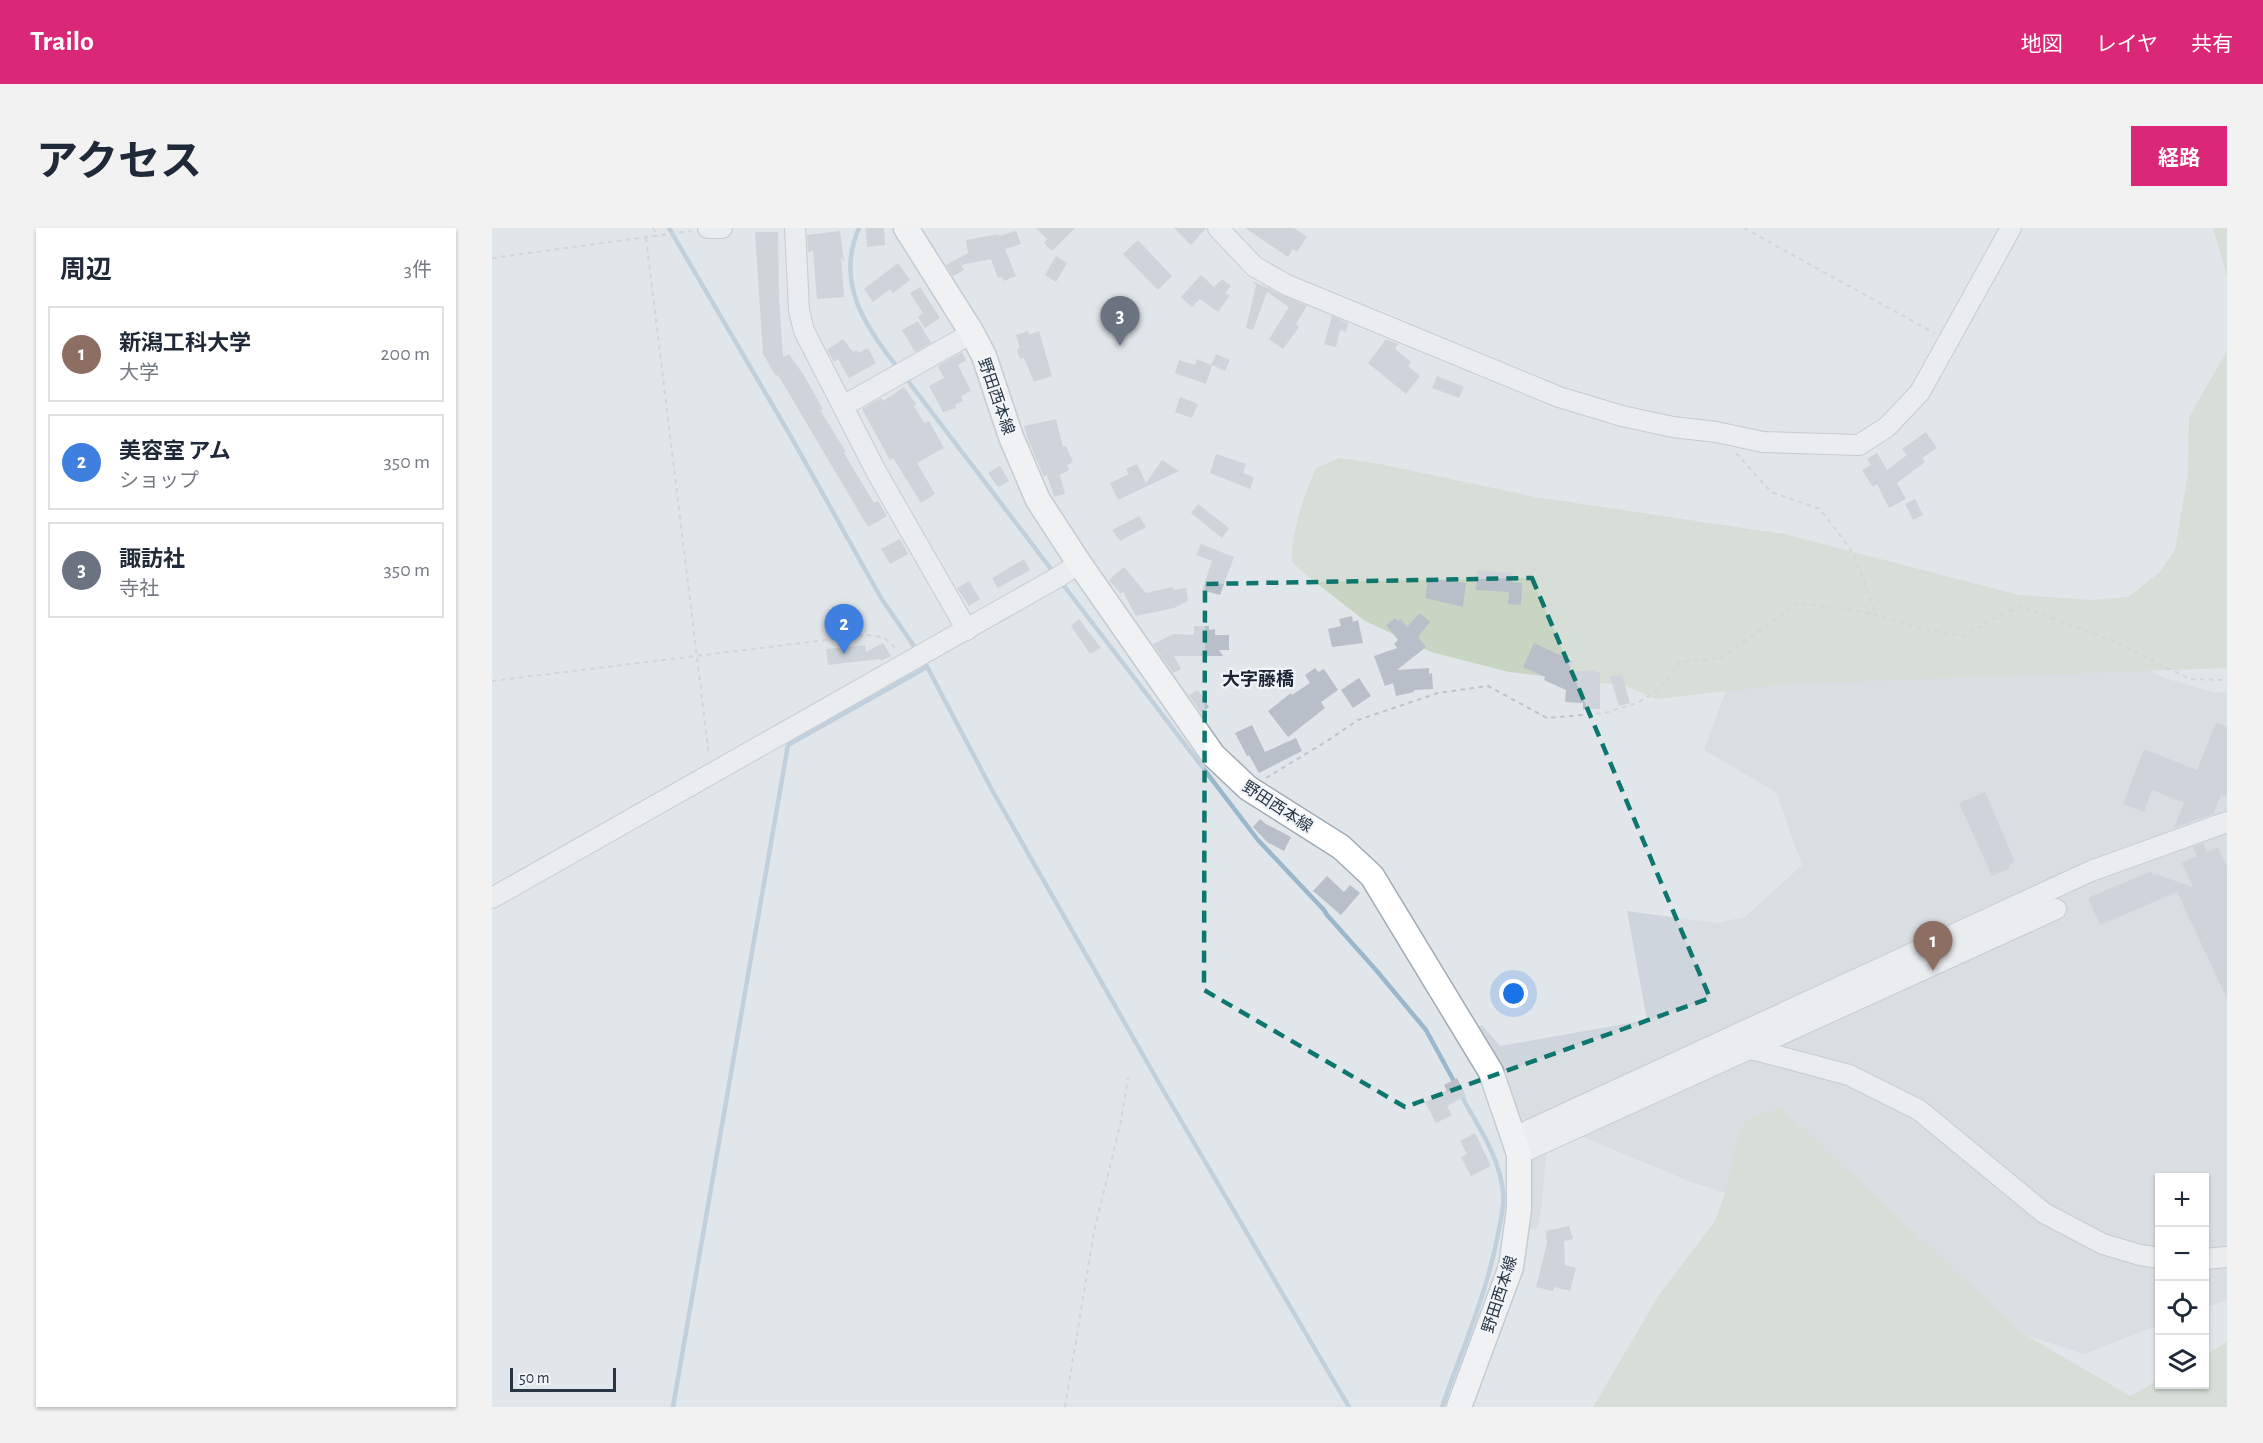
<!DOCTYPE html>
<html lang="ja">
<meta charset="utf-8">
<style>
:root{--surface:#fff;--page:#f2f2f3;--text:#1f2937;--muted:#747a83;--line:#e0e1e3;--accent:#db2777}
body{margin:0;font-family:"Alegreya Sans","Noto Sans JP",sans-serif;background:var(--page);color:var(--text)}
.controls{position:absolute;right:18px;bottom:18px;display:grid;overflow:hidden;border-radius:0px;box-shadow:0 2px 4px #0004}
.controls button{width:54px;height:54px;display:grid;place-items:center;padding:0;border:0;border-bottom:2px solid var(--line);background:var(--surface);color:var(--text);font:30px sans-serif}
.scale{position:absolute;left:18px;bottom:15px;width:106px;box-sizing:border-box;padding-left:6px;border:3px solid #283543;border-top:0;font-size:16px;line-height:21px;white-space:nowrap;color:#283543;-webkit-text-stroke:4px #f1f4f8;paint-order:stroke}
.you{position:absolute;left:1022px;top:766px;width:21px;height:21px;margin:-15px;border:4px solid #fff;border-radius:50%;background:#1a73e8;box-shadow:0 0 0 9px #1a73e833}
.badge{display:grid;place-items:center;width:39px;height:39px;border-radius:50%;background:var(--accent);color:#fff;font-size:20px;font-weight:700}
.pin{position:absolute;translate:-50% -50px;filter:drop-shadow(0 2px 3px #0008)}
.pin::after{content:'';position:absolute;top:32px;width:21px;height:18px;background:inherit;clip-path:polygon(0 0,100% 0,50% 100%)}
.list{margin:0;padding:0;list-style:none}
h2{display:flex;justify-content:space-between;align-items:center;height:78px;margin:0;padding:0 24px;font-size:26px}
h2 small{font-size:20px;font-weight:400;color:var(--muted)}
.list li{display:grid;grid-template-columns:39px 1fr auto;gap:18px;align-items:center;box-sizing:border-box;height:96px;margin:0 12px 12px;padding:0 12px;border:2px solid var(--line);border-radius:0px}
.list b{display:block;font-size:22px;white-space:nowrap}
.list p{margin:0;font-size:20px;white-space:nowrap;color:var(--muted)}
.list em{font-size:20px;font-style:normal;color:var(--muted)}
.icon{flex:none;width:33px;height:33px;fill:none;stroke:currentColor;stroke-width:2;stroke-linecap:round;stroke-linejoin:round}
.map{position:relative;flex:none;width:1735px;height:1179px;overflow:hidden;border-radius:0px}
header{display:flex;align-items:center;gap:36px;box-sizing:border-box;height:84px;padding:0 30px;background:var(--accent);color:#fff}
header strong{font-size:28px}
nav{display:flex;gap:33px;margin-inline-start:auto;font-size:21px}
.intro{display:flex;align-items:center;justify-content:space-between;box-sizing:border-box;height:144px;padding:0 36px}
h1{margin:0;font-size:42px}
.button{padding:15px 27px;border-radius:0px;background:var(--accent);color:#fff;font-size:21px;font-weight:700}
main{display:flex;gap:36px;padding:0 36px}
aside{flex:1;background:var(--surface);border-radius:0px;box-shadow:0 2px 4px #0004}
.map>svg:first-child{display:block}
.built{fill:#cfd5dc}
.green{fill:#c8d5c2}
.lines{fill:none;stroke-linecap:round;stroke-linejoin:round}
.stream{stroke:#9bb7cc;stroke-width:4.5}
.building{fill:#b8bfc8}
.minor-casing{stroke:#a6adb5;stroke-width:22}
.major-casing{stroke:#a0abb7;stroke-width:27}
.path{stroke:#bfc4c9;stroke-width:2;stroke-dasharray:4.5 4.5;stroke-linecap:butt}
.minor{stroke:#f4f6f8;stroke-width:20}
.major{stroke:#fff;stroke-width:24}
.marked{fill:none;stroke:#0f766e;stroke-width:4.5;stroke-dasharray:12 8;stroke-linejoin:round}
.labels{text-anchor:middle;stroke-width:4.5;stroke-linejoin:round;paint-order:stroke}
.street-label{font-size:16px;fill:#283543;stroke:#f1f4f8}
.neighbourhood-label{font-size:18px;font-weight:bold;fill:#1b2534;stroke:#f1f4f8}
</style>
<header>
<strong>Trailo</strong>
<nav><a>地図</a><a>レイヤ</a><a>共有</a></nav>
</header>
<div class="intro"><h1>アクセス</h1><a class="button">経路</a></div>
<main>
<aside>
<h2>周辺<small>3件</small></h2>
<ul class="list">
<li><span class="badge" style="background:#8d6e63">1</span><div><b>新潟工科大学</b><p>大学</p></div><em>200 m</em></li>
<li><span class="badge" style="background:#3f7fe0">2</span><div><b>美容室 アム</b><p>ショップ</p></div><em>350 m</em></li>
<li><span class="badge" style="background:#6b7280">3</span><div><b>諏訪社</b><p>寺社</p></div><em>350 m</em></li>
</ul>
</aside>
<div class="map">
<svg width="1735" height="1179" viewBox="0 0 1735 1179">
<rect width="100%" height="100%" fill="#e1e6ea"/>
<polygon class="built" points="1287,320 1603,415 1672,450 1725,465 1735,463 1735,1072 1713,1080 1712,950 1668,950 1667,1097 1592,1126 1436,1075 1328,995 1199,954 1089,908 1054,924 1050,977 1045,1001 1033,1002 1036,945 979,803 990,797 1008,818 1155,792 1135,683 1224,695 1253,689 1310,637 1284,564 1212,522"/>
<g class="green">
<polygon points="1721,0 1735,0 1735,49"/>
<path d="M1735 123V440L1297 456 1164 471 1134 458 1017 444 939 424 873 393 813 346 800 334C800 301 811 270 824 240L848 230 888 236 1043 269 1292 306 1527 367 1598 372 1636 369 1667 345 1683 322 1696 245 1697 189Z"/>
<polygon points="1289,880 1529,1104 1638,1168 1667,1152 1668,1156 1712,1156 1713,1127 1735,1114 1735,1179 1101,1179 1167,1067 1223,993 1233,966 1245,913 1253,894 1264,888"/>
</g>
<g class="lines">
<g class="stream">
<polyline points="177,0 298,207 389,370 426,424"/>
<path d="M367 0C343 54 373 99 406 140"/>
<polyline points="413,149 562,345"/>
<polyline points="569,354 766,612 832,682 835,687 884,742 934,802 963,855"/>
<polyline points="431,431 500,562 671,862 857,1179"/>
<polyline points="181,1179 296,517 435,439"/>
<path d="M950 1179C970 1121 995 1066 1006 1006 1010 987 1014 970 1009 952 1003 921 982 892 968 865"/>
</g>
</g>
<g class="building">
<polygon points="374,0 392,0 393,17 375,19"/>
<polygon points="544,0 583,0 560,23 552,15 555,11"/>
<polygon points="682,0 714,0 699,17"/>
<polygon points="753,0 802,0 815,9 805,24 801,21 796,29"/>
<polygon points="348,3 352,34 349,29 352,69 325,71 321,23 316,24 315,7"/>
<polygon points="524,3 529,16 513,21 524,48 512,53 510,49 506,50 499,31 469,37 472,42 461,48 454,37 476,25 474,12 507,6 507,8"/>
<polygon points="263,4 286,4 287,69 291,129 297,126 311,146 331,181 328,182 354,224 352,225 365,247 382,275 386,273 395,288 376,299 286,147 284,148 271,126"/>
<polygon points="646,12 680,48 666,62 631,26"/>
<polygon points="564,28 575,35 564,54 553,47"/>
<polygon points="406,35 418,52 401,65 398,61 381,74 372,61"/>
<polygon points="709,47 722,59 730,51 739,58 733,65 738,67 726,84 708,71 700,79 689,69"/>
<polygon points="760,53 815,78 804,96 807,99 791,121 777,111 797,79 775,64 761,102 754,100 764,57"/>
<polygon points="428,59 448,90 433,100 426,89 431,85 418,65"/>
<polygon points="840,88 856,95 854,104 848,102 844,119 832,116"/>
<polygon points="426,93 439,115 423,124 410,102"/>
<polygon points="536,103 537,107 547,103 560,148 542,154 532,130 528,131 525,121 528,120 524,107"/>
<polygon points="351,111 361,124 365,122 366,125 376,120 384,135 357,150 346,131 342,134 335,122"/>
<polygon points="894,111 906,116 903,121 919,134 916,138 928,148 914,166 876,135"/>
<polygon points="470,124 474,132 466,137 479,163 469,168 471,173 463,177 464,180 451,184 437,158 452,150 446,138"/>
<polygon points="724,126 738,132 733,143 720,137 714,156 683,145 687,132 703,137 705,131 719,137"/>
<polygon points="945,148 972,159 967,170 940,160"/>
<polygon points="412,159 424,176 422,178 432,195 437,193 452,220 425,235 443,266 429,275 401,230 398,232 370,181 389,170 391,173"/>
<polygon points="688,169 706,176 700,190 683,184"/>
<polygon points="564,191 571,219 574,218 581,234 575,237 577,242 568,247 573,266 562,269 555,247 552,249 536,212 532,198"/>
<polygon points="1434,204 1445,220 1430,230 1433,234 1405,255 1414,271 1397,280 1385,256 1381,259 1370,242 1379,237 1375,231 1385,225 1395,242 1415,227 1410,221"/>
<polygon points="724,226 754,236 751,245 762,249 758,261 718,245"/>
<polygon points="670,232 687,243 626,272 618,255 637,246 634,241 645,236 654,255"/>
<polygon points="508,238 517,253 506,259 496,245"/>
<polygon points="1423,271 1431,287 1421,292 1413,276"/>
<polygon points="706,276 737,300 730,310 699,285"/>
<polygon points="647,288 654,299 628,313 620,302"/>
<polygon points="408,311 416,326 398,336 389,321"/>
<polygon points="709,316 742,329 728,367 710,362 720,333 704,327"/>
<polygon points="532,331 538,342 506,360 500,350"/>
<polygon points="632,339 654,365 681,359 681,362 694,360 696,373 682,380 644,388 631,364 629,366 617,352"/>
<polygon points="985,342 1021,345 1020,354 1030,355 1029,377 1016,376 1017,364 984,362"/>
<polygon points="936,350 974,355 971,379 933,370"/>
<polygon points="477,353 488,371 477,378 465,360"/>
<polygon points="928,385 938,394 926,409 934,419 905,442 937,440 937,446 940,445 941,461 922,462 922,464 904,468 901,455 893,458 882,428 905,420 902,416 906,412 894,397 903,390 906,393 909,391 915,399"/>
<polygon points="860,388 861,394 866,392 871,415 840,419 836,401 849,398 847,391"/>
<polygon points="587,391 609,420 598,426 579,398"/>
<polygon points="702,398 717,398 717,402 723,401 723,407 737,407 737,422 727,422 731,428 682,428 689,441 681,445 661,416 682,406 702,407"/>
<polygon points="391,415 399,428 389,433 388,431 336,437 334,421 373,417 374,424"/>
<polygon points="1042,415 1081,433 1077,444 1100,442 1108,445 1108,481 1091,481 1091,475 1073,474 1074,462 1052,452 1053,449 1031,439"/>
<polygon points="823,440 826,444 832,441 846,462 829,474 833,480 796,509 776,483 799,465 800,467 818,455 813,447"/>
<polygon points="1130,447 1138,475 1127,478 1118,448"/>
<polygon points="867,450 879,468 861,480 849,462"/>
<polygon points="706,462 717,479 709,485 697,467"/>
<polygon points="1724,495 1735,499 1735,569 1729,567 1721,586 1682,600 1692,575 1660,562 1652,584 1631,576 1652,521 1705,542"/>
<polygon points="760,497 773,524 804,510 810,523 767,545 757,527 755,528 743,505"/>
<polygon points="1493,564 1523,634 1517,637 1518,640 1500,648 1467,575"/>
<polygon points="768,591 774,596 799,609 792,623 775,614 761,599"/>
<polygon points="1711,615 1715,624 1726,619 1735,638 1735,771 1685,664 1608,697 1596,670 1659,643 1662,650 1663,646 1701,659 1690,635 1705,628 1701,619"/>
<polygon points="835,648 852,664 858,657 868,665 849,687 821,663"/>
<polygon points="965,850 974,868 955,878 960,887 944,895 933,874 955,863 952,857"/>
<polygon points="983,905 999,938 979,948 969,929 975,926 968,913"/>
<polygon points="1077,998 1081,1011 1072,1013 1073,1037 1084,1040 1078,1063 1062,1059 1061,1063 1044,1059 1055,1015 1054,1003"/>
</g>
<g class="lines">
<g class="minor-casing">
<g id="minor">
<polyline points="216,0 230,0"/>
<polyline points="303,0 307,82 312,103 385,245 475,402"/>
<polyline points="726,0 763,39 795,57 1067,169 1130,188 1181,199 1224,204 1271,214 1367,217 1395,199 1428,164 1519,0"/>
<polyline points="351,178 480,105"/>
<polyline points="0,670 568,348 587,335"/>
<polyline points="1256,820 1357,847 1427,882 1552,985 1611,1016 1648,1027 1668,1030"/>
<polyline points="1033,904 1599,643 1735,594"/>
<polyline points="1027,926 1564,681"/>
<polyline points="1712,1031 1735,1029"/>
</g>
</g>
<g class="major-casing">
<polyline id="major" points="414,0 480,105 492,128 519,209 546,272 587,335 721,527 756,560 849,619 880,648 999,844 1027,926 1027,981 1019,1039 967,1179"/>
</g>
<g class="path">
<polyline points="161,0 166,8"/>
<polyline points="1252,0 1442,105"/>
<polyline points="154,10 217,528"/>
<polyline points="0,30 199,3"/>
<polyline points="1244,225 1279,264 1328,281 1362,326 1384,387"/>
<polyline points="0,453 375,407 391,409 405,421"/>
<polyline points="774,550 835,513 866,492 946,465 996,458 1055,490 1113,485 1145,475 1162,465 1173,455 1188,434 1228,430 1307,375 1367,383 1441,403 1471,408 1510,386 1529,379 1619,412 1698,451 1735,452"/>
<polyline points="573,1179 602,1004 629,893 636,850"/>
</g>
<use href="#minor" class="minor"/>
<use href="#major" class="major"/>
</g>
<path d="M0 0H1735V1179H0ZM1040 350 1218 770 913 879 712 762 713 356Z" fill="#e1e6ea" fill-opacity=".55" fill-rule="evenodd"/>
<path class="marked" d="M1040 350 1218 770 913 879 712 762 713 356Z"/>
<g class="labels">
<g class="street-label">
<text transform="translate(505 168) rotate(71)" y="6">野田西本線</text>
<text transform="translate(786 578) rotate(33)" y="6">野田西本線</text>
<text transform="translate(1007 1066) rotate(-72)" y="6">野田西本線</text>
</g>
<g class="neighbourhood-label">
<text x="766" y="457">大字藤橋</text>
</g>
</g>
</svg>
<div class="controls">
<button>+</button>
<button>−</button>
<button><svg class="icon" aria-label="locate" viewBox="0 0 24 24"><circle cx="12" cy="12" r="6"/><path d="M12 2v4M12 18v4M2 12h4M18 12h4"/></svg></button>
<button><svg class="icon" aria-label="layers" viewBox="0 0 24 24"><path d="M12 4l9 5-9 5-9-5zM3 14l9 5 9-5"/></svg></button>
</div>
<div class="scale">50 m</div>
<div class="you"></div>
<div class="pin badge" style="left:1441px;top:743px;background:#8d6e63">1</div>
<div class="pin badge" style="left:352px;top:426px;background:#3f7fe0">2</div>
<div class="pin badge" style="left:628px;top:118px;background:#6b7280">3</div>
</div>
</main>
